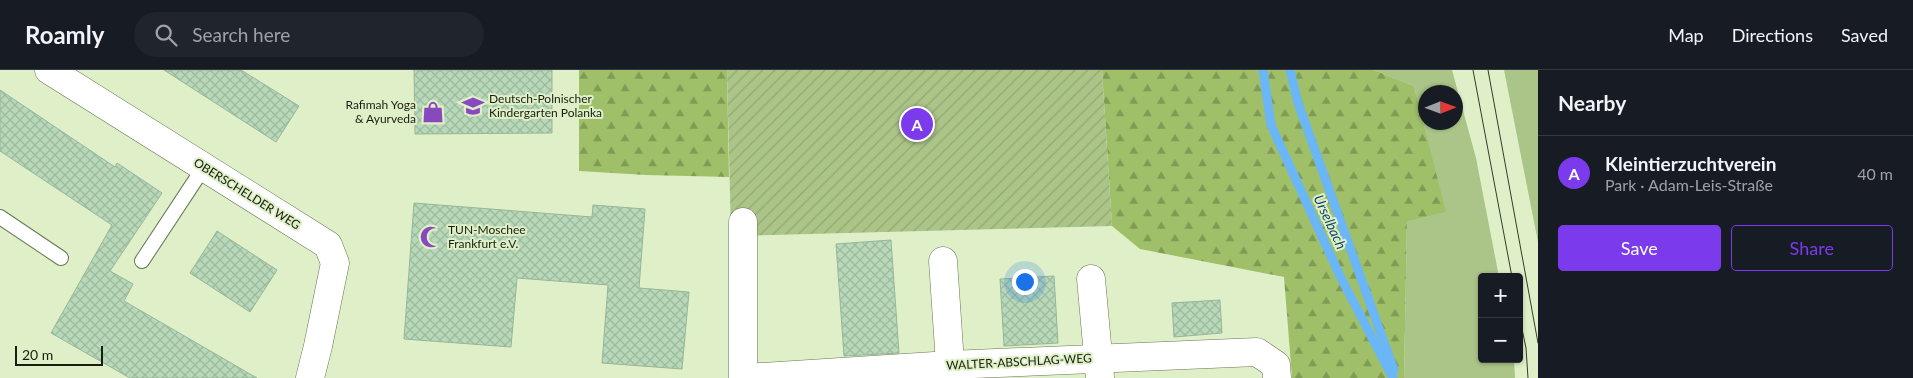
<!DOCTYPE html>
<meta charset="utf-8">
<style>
:root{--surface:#171b24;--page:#20242c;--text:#f1f3f6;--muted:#9ea1a6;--line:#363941;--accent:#7c3aed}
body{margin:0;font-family:Lato,sans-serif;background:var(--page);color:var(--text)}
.controls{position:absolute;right:15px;bottom:15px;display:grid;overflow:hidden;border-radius:5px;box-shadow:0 1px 4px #0004}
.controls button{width:45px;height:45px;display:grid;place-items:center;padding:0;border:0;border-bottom:1px solid var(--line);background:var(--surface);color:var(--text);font:25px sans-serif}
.compass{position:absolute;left:1418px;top:15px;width:45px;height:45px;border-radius:50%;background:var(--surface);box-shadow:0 1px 4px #0004;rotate:89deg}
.scale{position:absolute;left:15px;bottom:12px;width:88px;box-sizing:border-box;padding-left:5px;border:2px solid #181e10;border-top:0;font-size:14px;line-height:18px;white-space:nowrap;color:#181e10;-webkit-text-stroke:4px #dff0c8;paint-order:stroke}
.you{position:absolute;left:1024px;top:211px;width:18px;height:18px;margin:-12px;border:4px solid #fff;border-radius:50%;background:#1a73e8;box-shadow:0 0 0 8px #1a73e833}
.badge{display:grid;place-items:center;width:32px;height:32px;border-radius:50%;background:var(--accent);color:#fff;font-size:16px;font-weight:700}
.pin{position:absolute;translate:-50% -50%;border:2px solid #fff;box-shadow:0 1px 5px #0006}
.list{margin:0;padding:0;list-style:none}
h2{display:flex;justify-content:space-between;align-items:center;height:65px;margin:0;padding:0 20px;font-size:21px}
h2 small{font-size:16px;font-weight:400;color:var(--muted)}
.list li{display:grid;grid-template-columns:32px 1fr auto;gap:15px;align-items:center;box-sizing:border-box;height:75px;padding:0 20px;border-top:1px solid var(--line)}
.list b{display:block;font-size:19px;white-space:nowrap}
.list p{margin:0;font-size:16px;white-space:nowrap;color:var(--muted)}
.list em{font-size:16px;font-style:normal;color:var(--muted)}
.actions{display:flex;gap:10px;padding:15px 20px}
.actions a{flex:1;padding:11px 0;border:1px solid var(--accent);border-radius:5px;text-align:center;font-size:18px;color:var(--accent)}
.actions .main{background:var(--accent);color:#fff}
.icon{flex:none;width:28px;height:28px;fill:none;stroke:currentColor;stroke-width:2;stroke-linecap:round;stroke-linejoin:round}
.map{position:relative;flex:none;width:1538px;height:308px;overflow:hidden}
header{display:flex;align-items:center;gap:30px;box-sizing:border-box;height:70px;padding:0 25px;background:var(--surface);border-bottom:1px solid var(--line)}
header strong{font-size:24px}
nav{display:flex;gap:28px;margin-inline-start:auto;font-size:18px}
.search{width:350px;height:45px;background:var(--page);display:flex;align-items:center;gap:12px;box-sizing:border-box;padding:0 18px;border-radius:28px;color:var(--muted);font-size:19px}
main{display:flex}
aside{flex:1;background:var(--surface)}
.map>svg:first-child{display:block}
.grass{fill:#abc487;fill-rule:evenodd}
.forest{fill:url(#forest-firs)}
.garden{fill:url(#garden-furrows)}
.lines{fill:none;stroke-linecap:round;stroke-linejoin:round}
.stream{stroke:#6ab6f7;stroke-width:9}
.building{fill:url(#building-cross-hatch);stroke:#97b698}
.lane-casing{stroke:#687653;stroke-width:16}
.street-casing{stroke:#687653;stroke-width:29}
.lane{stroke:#fff;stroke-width:14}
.street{stroke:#fff;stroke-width:28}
.tram{stroke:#343b2a;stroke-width:1}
.labels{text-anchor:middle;stroke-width:4;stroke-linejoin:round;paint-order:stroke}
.poi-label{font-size:12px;fill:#181e10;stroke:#dff0c8;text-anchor:start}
.street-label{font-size:12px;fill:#181e10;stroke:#dff0c8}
.water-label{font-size:14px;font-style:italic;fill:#0e4771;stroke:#dff0c8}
</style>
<header>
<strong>Roamly</strong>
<div class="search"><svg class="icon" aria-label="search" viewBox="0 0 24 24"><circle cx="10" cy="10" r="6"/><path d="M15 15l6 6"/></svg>Search here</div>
<nav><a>Map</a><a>Directions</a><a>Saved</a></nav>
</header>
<main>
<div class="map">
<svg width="1538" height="308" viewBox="0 0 1538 308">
<defs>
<pattern id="forest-firs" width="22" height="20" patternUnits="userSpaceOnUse" patternTransform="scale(1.25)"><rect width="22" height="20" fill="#9fc069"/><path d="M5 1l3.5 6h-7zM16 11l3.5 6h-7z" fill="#819b55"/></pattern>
<pattern id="garden-furrows" width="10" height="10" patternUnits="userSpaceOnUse" patternTransform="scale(1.25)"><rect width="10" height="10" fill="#abc487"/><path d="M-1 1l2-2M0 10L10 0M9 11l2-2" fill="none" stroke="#92a874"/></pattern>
<pattern id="building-cross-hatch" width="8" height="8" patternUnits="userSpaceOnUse" patternTransform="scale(1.25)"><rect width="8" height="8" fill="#b8d9b9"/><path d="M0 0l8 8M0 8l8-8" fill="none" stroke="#9dba9e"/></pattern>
</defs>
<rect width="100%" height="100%" fill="#dff0c8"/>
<g class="grass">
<path d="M1374 0H1452L1476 88 1499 207H1482V289H1514L1515 308H1404L1407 152 1445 142 1414 16ZM1426 22H1456V52H1426Z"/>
<polygon points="1504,0 1538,0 1538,172"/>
</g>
<g class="forest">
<polygon points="579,0 727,0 729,107 646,105 579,101"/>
<polygon points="1102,0 1374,0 1414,16 1446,142 1407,152 1404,308 1292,308 1284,207 1140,179 1112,156"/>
</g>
<polygon class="garden" points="727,0 1102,0 1112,156 731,166"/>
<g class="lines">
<g class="stream">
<polyline points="1263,0 1271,55 1340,206 1393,308"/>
<polyline points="1290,0 1298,33 1394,300"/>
</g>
</g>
<g class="building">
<polygon points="164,0 241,0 299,36 276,72"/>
<polygon points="414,0 552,0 552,63 415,64"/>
<polygon points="0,20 115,97 117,93 162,123 110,201 133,214 124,231 257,308 130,308 51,263 112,155 0,81"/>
<polygon points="414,133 592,147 593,135 645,139 639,218 689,222 682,299 602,293 608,215 517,208 511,277 404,269"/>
<polygon points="217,161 277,200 250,242 190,203"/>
<polygon points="891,170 899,283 844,286 836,174"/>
<polygon points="1054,206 1058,273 1004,276 1000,209"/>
<polygon points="1220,230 1222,263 1174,267 1172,233"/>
</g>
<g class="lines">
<g class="lane-casing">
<g id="lane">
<polyline points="0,147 61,188"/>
<polyline points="142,191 204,97"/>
</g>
</g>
<g class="street-casing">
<g id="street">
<polyline points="49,0 328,175 335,193 318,276 310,308"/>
<polyline points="943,191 951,308"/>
<polyline points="1091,209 1100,307"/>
<polyline points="743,308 743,152"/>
<polyline points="745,308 950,295 1257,282 1276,295 1277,308"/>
</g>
</g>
<use href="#lane" class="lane"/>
<use href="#street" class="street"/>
<g class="tram">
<polyline points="1473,0 1512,207"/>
<polyline points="1488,0 1538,273"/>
<polyline points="1519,245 1526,278 1528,308"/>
</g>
</g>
<defs>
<g id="school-bare" transform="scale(1.725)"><path d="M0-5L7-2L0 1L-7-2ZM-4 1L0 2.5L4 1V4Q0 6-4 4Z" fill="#8849be" stroke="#dff0c8" stroke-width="2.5" paint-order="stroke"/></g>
<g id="shop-bare" transform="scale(1.725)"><path d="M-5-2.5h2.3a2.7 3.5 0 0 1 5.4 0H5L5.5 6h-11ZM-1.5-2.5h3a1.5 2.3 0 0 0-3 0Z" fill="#8849be" stroke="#dff0c8" stroke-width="2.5" paint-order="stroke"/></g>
<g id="mosque-bare" transform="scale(1.725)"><path d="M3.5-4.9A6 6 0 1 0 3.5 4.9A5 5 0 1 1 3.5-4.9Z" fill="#8849be" stroke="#dff0c8" stroke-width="2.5" paint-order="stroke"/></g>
</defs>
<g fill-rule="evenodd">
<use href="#school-bare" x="473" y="36"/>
<use href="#shop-bare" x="433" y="42"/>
<use href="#mosque-bare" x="431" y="167"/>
</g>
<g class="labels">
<g class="poi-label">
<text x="489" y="33">Deutsch-Polnischer<tspan x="489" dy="14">Kindergarten Polanka</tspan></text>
<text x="416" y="39" text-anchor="end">Rafimah Yoga<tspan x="416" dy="14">&amp; Ayurveda</tspan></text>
<text x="448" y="164">TUN-Moschee<tspan x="448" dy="14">Frankfurt e.V.</tspan></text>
</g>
<g class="street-label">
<text transform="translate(247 124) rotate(32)" y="4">OBERSCHELDER WEG</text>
<text transform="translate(1019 292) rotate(-3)" y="4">WALTER-ABSCHLAG-WEG</text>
</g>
<g class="water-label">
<text transform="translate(1330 152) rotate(65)" y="5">Urselbach</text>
</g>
</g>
</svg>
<div class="controls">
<button>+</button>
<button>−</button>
</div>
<svg class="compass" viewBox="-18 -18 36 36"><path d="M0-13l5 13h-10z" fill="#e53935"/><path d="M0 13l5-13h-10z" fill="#9ea1a6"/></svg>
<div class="scale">20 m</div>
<div class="you"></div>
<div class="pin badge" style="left:917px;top:54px">A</div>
</div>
<aside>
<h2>Nearby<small></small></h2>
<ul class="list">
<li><span class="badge">A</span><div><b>Kleintierzuchtverein</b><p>Park · Adam-Leis-Straße</p></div><em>40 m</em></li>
</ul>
<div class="actions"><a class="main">Save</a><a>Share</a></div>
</aside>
</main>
